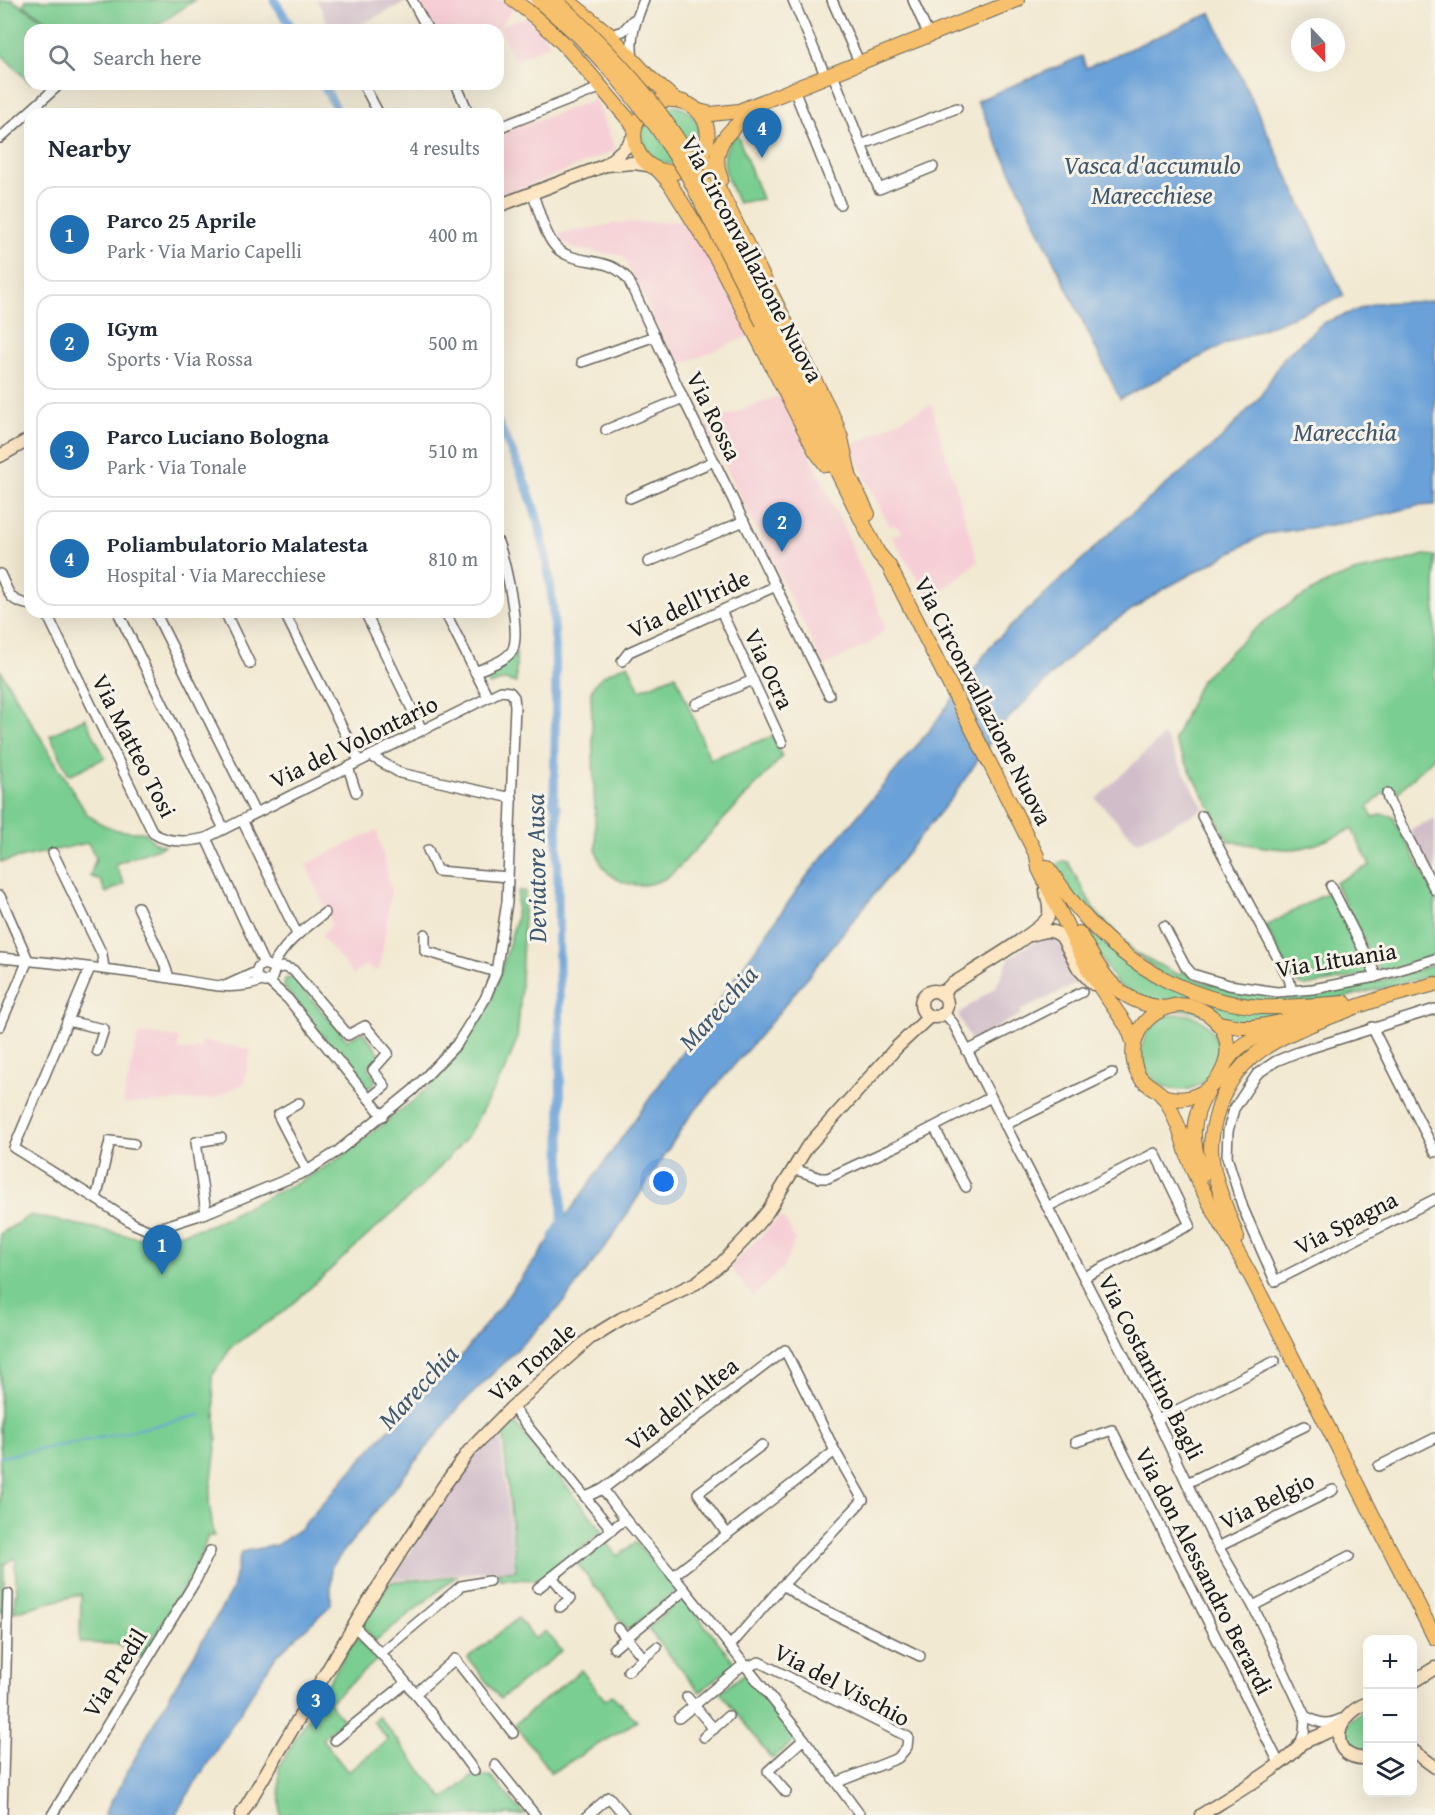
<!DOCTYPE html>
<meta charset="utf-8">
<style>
:root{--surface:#fff;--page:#f6f6f7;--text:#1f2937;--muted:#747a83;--line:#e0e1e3;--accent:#1f6fb2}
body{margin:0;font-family:"Gentium Book Plus",serif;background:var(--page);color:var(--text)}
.controls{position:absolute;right:18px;bottom:18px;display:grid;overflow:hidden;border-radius:12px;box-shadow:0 6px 24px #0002}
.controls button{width:54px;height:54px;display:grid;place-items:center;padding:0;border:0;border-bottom:2px solid var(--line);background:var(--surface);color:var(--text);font:30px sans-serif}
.compass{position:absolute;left:1291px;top:18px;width:54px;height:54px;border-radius:50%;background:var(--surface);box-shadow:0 6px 24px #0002;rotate:158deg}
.you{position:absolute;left:664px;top:1182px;width:21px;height:21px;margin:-15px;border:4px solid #fff;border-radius:50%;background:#1a73e8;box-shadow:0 0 0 9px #1a73e833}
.badge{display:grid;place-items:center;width:39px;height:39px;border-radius:50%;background:var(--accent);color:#fff;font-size:20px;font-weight:700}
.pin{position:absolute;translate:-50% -50px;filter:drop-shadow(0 2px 3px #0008)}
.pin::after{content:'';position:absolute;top:32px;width:21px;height:18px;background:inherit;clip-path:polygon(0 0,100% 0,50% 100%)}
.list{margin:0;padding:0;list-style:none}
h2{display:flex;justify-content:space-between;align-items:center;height:78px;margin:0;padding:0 24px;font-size:26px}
h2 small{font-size:20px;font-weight:400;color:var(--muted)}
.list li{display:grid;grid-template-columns:39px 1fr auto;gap:18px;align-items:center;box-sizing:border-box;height:96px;margin:0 12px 12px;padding:0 12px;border:2px solid var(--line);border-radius:18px}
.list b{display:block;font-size:22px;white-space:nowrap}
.list p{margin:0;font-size:20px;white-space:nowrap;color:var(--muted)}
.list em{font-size:20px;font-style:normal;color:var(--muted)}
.icon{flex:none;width:33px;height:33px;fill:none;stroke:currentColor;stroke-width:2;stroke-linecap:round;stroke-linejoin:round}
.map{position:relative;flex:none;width:1435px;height:1815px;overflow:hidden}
.search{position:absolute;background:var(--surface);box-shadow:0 6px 24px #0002;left:24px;top:24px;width:480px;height:66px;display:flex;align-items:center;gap:15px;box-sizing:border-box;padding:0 21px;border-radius:18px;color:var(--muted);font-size:22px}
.panel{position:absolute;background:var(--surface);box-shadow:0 6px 24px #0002;left:24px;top:108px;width:480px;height:510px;border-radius:18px}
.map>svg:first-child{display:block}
.built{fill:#f6cfd6}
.industrial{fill:#d1bdc9}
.green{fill:#7ace91;stroke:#4b7556;stroke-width:1.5}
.water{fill:#6aa1d8;stroke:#435e7a;stroke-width:1.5}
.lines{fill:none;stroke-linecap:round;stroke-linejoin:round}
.stream{stroke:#6aa1d8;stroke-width:2}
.canal{stroke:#6aa1d8;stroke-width:9}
.street-casing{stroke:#67645c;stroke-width:12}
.secondary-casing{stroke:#67645c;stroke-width:15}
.primary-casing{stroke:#67645c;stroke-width:16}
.street{stroke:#fff;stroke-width:9}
.secondary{stroke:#fce6c4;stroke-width:12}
.primary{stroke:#f7c06c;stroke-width:14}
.primary-bridge-casing{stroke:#67645c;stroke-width:16;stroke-linecap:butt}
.primary-bridge{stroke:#f7c06c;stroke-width:14}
.labels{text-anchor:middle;stroke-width:6;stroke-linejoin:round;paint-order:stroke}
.street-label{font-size:24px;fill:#1c1c1c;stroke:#f7f3e8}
.water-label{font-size:26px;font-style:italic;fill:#3f5871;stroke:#f7f3e8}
</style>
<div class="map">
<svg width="1435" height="1815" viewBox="0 0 1435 1815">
<rect width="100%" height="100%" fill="#f7f3e8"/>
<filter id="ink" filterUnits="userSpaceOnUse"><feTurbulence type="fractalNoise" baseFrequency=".0167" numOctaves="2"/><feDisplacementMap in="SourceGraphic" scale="12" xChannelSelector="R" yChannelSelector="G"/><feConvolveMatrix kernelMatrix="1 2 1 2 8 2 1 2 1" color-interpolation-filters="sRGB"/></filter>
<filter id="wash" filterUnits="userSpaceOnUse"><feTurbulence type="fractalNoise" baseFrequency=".008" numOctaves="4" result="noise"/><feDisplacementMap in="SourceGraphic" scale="24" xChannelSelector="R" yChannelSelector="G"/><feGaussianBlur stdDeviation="1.35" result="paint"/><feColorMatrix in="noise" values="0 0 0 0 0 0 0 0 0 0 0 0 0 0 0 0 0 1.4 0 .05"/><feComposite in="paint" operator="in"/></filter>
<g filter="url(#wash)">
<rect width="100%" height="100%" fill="#f2e9d2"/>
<g class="built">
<polygon points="418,0 506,0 516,6 499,27 518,19 530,18 550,44 514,61 499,28 492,30 434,30"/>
<polygon points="595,99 616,150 498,198 498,135"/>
<polygon points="685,221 721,275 751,335 677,366 623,256 575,249 562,242 558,234 619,223"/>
<polygon points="780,395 824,484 884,621 884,628 879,636 872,642 824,666 705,425"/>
<polygon points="931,404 978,562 930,600 892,536 903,532 894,525 890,527 849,447"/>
<polygon points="377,830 391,890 380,968 376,971 364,965 354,975 321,936 332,925 306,864"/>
<polygon points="143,1033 178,1038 178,1049 194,1051 194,1048 201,1048 202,1041 251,1049 244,1084 213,1099 127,1104 123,1101 138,1036"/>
<polygon points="779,1217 784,1218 795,1239 784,1267 753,1297 730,1267"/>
</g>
<g class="industrial">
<polygon points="317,0 409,0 350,30 331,30"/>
<polygon points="1164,735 1204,809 1137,842 1096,799"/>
<polygon points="1435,818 1435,878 1410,830"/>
<polygon points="1050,936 1060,943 1080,982 1020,1011 1021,1014 971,1041 958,1014 996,987 1010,957 1042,937"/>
<polygon points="500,1434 514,1569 391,1580 476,1452"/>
</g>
<g class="green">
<polygon points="0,0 12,0 60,30 30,30 30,83 0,53"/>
<polygon points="26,0 195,0 150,30 62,30 23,5"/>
<circle cx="671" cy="135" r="29"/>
<path d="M737 134 762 199 738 203C727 180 714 154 737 134Z"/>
<path d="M1424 555 1435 556V756L1392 798 1389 794H1382L1368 808 1373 818C1381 814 1385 813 1393 817L1435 896V956L1385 971 1376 966 1335 883 1370 865 1352 829C1332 837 1311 849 1289 849 1269 849 1248 844 1228 841L1174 740 1201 680 1250 633 1278 611 1328 582 1357 571 1394 564Z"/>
<polygon points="516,652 516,683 505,680 489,685 486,673 511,659"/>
<path d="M628 664 640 690 676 675 710 759 773 736 782 757 679 867C674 871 670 876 664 879 634 893 602 881 596 848L591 692C596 675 614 671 628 664Z"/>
<path d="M0 670 86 813C107 830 118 832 144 832L155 843 164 846 115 864 124 884 106 893 100 880 90 876 96 858 88 843 0 862Z"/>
<polygon points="85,718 105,758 69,775 50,735"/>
<path d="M1063 861 1068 862 1095 911 1136 953 1179 975 1183 969C1194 980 1206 983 1220 986 1291 1002 1367 989 1435 964V975L1322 1003H1242L1163 975 1092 921 1055 869 1056 866Z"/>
<polygon points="518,891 525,891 520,1005 517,1039 506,1068 467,1137 422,1186 286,1310 232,1346 212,1376 217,1440 209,1502 214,1536 208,1536 197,1565 142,1658 118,1644 80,1643 81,1594 14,1612 15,1594 17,1594 15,1565 17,1564 14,1558 4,1564 4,1612 0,1612 0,1234 31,1215 154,1241 210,1225 308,1177 340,1158 418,1097 463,1049 491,1002 504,962 516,919"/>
<polygon points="1330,891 1368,969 1366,975 1306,986 1299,984 1292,978 1266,926"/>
<polygon points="1091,932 1147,975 1290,1013 1251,1024 1147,1002 1116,983 1087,934"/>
<path d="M289 978 294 979 347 1040 363 1032 381 1055 368 1068C373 1075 378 1079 373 1086L368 1088 363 1086 284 987 285 979Z"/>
<circle cx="1180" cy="1052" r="38"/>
<polygon points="514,1422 603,1531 542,1580 499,1579 498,1572 516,1570 503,1432"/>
<polygon points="605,1540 618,1556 636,1542 677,1591 628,1630 577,1563"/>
<polygon points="457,1576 375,1641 361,1624 390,1582"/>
<polygon points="683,1598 735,1663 700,1692 647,1628"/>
<polygon points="518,1618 535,1639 546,1631 562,1651 500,1699 468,1658"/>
<polygon points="356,1636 377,1660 329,1702 343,1720 322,1739 348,1772 388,1740 373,1721 378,1716 444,1799 471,1777 490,1776 525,1815 280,1815 279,1767"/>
<polygon points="581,1670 605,1700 612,1695 637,1721 551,1773 515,1724"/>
<polygon points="744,1674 796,1740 772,1759 720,1692"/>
<path d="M1367 1709V1753C1354 1754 1339 1743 1345 1728 1348 1719 1359 1714 1367 1709Z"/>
</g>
<g class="water">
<polygon points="1211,13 1344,296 1225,344 1120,399 977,101 1082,56 1086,68"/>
<polygon points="1435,301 1435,505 1417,506 1358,521 1265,534 1162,590 1102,629 1071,656 1002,725 954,795 772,1021 687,1120 613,1236 559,1308 460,1406 331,1567 331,1605 275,1657 175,1815 104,1815 156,1719 231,1592 241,1552 277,1545 301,1528 375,1444 464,1353 536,1259 807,876 929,731 994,642 1124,520 1221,439 1260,397 1284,357 1323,323 1375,303"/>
</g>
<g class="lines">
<polyline class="stream" points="0,1457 100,1438 201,1415"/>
<g class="canal">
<polyline points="274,0 293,30"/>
<polyline points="323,84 339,114"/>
<path d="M498 423C510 447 522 473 531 499 564 596 555 703 554 804L557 808 562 1221 553 1239"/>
</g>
</g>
</g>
<g filter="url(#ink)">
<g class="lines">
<g class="street-casing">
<g id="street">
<polyline points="412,0 428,30"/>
<polyline points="793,0 826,77"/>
<polyline points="832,0 860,64"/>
<polyline points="913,0 928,34"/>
<polyline points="610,35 623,31 633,20"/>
<path d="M633 58C629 37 636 20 644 0"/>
<polyline points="833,75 879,189 933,167"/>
<polyline points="363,84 379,114"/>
<polyline points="456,84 469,114"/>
<polyline points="794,90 840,204"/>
<polyline points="498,128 602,87"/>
<polyline points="0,138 60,84"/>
<polyline points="861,145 957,108"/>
<path d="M532 192C539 209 543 231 554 245 572 268 610 253 629 281L683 398 829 695"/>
<polyline points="582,362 655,336"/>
<polyline points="606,430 683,398"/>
<polyline points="630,498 714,461"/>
<polyline points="648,562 744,521"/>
<path d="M0 574C10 594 7 600 30 605"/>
<polyline points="721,611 782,743"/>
<path d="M46 612 153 833C168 843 189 842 206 838L501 691 510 692 514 697 515 706 507 902 496 972 485 999 457 1044 413 1090 338 1151 307 1171 206 1213 150 1231 134 1224 96 1199 14 1148 90 968"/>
<polyline points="118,612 224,829"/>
<polyline points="155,612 255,813"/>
<polyline points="225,612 250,664"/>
<polyline points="284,612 359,761"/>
<polyline points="365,612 422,730"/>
<polyline points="445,612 488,697"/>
<polyline points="622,661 629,652 776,586"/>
<path d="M475 672C487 666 504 662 512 651 522 635 505 561 498 542"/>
<polyline points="696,704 753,680"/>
<polyline points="371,756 400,773 512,798"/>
<polyline points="348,767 356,792"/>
<polyline points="1387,794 1388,799 1435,890"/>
<polyline points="1202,816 1289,979 1292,991"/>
<polyline points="242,820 297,934"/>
<polyline points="206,838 264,964"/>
<polyline points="428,850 437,871 508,877"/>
<polyline points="53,853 102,954 104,969"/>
<polyline points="1331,886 1374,971 1375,977"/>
<polyline points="0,896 28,960 0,1026"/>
<polyline points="138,907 162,958 169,977"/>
<polyline points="1164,926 1185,966 1192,974 1229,985 1277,992 1313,989 1375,977 1435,959"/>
<polyline points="425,934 425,951 496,972"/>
<path d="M0 958C52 962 105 969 157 976 191 980 229 994 262 981"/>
<path d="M272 967C286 941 302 931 325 913"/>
<polyline points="274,969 283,967 293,970 348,1035 365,1026 388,1053 373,1070 385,1086 369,1099"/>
<polyline points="268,981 288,999 383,1116"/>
<polyline points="225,986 256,972 258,967 264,964 272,967 274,972 272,978 265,982 257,978 256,972"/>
<polyline points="1435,1009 1298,1052 1276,1061 1257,1074 1234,1109 1228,1131 1227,1157 1243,1208 1275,1281 1435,1199"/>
<polyline points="944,1013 953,1023 1157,1420 1212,1536 1253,1606 1305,1716 1304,1733 1300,1744"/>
<polyline points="67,1021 104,1029 97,1051"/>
<polyline points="1372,1027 1435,1152"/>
<polyline points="967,1051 1082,992"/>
<polyline points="299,1103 278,1115 307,1171"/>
<polyline points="1005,1125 1112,1073"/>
<polyline points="934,1127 966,1187"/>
<polyline points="794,1169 820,1178 828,1178 899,1145 991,1097"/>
<polyline points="96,1199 110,1141 134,1144"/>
<polyline points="1047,1207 1155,1153 1190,1225 1084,1277"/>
<polyline points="206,1213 196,1142 221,1138"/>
<polyline points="512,1407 612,1530"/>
<polyline points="1157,1420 1275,1361"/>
<polyline points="1076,1442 1112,1430 1279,1763"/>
<polyline points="1379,1466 1435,1438"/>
<polyline points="1187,1483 1305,1426"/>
<polyline points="603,1489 625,1519 685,1590 804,1739 860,1815"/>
<polyline points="586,1497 603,1489 785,1350 835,1451 863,1500 783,1585 730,1646"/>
<polyline points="727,1534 698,1493 762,1445"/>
<polyline points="1218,1547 1333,1490"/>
<polyline points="673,1576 835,1451"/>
<polyline points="552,1577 570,1599 560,1607"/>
<polyline points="783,1585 806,1601 920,1656"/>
<polyline points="538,1588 625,1519"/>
<polyline points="1253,1606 1349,1556"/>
<path d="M354 1626C399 1670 437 1720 474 1771"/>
<polyline points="618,1628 644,1658"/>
<polyline points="614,1648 685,1590"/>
<polyline points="381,1653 461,1586 489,1581"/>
<polyline points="747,1667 759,1662 908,1737 907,1747 898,1758 838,1782"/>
<polyline points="628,1671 657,1647"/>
<polyline points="415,1694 455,1659 513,1733"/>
<polyline points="687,1697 714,1729"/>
<path d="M1305 1716C1319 1723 1326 1726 1341 1719"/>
<polyline points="679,1718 744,1664"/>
<polyline points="704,1737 728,1716"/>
<polyline points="335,1740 406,1683"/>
<polyline points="495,1765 535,1815"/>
<polyline points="786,1792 768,1771 804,1739"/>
<polyline points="2,1815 8,1594"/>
<polyline points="52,1815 196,1580 210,1551"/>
<polyline points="588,1815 609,1797 624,1815"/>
</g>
</g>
<g class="secondary-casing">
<g id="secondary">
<polyline points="606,165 627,146 634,136"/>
<polyline points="498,206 606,165 634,163 648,165"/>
<polyline points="0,456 30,439"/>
<path d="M1031 935C1043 931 1052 928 1062 937L1079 969 1093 984"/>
<circle cx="934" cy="1004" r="13"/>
<path d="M941 994 951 985C968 974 1041 931 1048 917 1052 908 1046 898 1046 889"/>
<polyline points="1412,1682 1435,1668"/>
<path d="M1368 1703C1331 1716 1328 1761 1368 1758"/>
<polyline points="1412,1750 1435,1767"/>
<polyline points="241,1815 364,1609 443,1487 469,1451 512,1407 590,1338 621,1319 696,1283 721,1264 746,1238 768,1211 807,1147 897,1047 930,1016"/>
<path d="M1201 1815C1219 1803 1294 1760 1300 1744 1318 1735 1327 1735 1343 1721"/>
</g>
</g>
<g class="primary-casing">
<g id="primary">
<path d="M513 0C562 34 596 83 635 127"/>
<polyline points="567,0 610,35 648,76 674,99"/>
<path d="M659 101C696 93 722 128 699 160"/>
<polyline points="699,111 711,114 739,111 1017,0"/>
<path d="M637 120C627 149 646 173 676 172"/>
<polyline points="702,155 835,421 841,438 849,474"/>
<polyline points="658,170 669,182 717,259 815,450 826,465"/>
<path d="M721 179C707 145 733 125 759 109"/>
<polyline points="773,321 868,514"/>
<polyline points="763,323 878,553 889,566 1037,856 1039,869 1089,971 1128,1028 1134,1044"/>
<path d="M1047 867C1060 884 1072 903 1086 918 1130 968 1196 1003 1262 1007 1290 1008 1317 1005 1345 1003"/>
<path d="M1079 933C1102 973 1114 1002 1165 1008"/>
<polyline points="1341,1012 1379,999 1435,984"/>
<path d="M1217 1023C1225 1024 1233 1026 1241 1027 1267 1028 1293 1018 1318 1011"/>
<path d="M1227 1061C1242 1039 1266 1033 1291 1025"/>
<path d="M1162 1096C1220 1114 1254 1035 1201 1010 1166 993 1127 1025 1134 1062 1138 1083 1149 1083 1162 1095 1168 1101 1172 1111 1175 1119 1183 1135 1186 1154 1193 1170 1211 1210 1236 1247 1256 1286 1316 1403 1375 1521 1435 1638"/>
<path d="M1204 1174C1190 1144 1190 1119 1208 1091"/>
<path d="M1237 1237C1227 1209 1212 1178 1211 1149 1211 1138 1213 1127 1216 1117 1232 1049 1290 1033 1348 1010"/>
</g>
</g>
<use href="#street" class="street"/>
<use href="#secondary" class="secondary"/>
<use href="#primary" class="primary"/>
<g class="primary-bridge-casing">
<g id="primary-bridge">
<polyline points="538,0 579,36 615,75 656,126 686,172 763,323"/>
<path d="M555 0C595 37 635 77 666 122 709 183 739 254 773 321"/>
</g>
</g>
<use href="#primary-bridge" class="primary-bridge"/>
</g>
</g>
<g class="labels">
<g class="street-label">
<text transform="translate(752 259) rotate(62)" y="8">Via Circonvallazione Nuova</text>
<text transform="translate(714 416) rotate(64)" y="8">Via Rossa</text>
<text transform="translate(689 604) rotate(-25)" y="8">Via dell'Iride</text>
<text transform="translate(769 669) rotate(65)" y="8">Via Ocra</text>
<text transform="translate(983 701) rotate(63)" y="8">Via Circonvallazione Nuova</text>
<text transform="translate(354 742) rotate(-26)" y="8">Via del Volontario</text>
<text transform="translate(134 746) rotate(63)" y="8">Via Matteo Tosi</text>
<text transform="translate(1336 960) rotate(-9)" y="8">Via Lituania</text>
<text transform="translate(1346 1223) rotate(-27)" y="8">Via Spagna</text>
<text transform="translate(532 1362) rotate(-41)" y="8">Via Tonale</text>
<text transform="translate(1151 1367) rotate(63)" y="8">Via Costantino Bagli</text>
<text transform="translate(682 1404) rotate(-38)" y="8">Via dell'Altea</text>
<text transform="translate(1267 1501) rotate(-26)" y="8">Via Belgio</text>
<text transform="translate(1204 1571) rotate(63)" y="8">Via don Alessandro Berardi</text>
<text transform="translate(115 1673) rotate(-58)" y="8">Via Predil</text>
<text transform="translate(842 1685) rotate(28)" y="8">Via del Vischio</text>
</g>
<g class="water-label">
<text x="1152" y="174">Vasca d'accumulo<tspan x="1152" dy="30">Marecchiese</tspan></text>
<text x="1345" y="441">Marecchia</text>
<text transform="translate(536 868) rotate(-91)" y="9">Deviatore Ausa</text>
<text transform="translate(718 1008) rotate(-48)" y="9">Marecchia</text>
<text transform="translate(418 1387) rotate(-47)" y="9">Marecchia</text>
</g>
</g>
</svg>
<div class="controls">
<button>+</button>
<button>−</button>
<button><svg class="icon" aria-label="layers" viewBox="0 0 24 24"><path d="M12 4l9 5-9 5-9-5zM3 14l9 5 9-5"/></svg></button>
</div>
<svg class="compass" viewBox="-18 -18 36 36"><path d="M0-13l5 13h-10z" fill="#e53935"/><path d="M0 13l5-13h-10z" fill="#747a83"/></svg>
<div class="you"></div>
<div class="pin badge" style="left:162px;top:1275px">1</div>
<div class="pin badge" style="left:782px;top:552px">2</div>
<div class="pin badge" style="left:316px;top:1730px">3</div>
<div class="pin badge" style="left:762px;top:158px">4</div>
<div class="search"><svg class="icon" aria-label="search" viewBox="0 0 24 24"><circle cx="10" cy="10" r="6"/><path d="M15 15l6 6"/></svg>Search here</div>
<section class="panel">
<h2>Nearby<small>4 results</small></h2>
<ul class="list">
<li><span class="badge">1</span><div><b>Parco 25 Aprile</b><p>Park · Via Mario Capelli</p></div><em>400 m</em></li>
<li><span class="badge">2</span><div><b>IGym</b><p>Sports · Via Rossa</p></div><em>500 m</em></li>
<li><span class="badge">3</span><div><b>Parco Luciano Bologna</b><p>Park · Via Tonale</p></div><em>510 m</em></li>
<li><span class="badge">4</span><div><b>Poliambulatorio Malatesta</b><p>Hospital · Via Marecchiese</p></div><em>810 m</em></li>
</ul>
</section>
</div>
